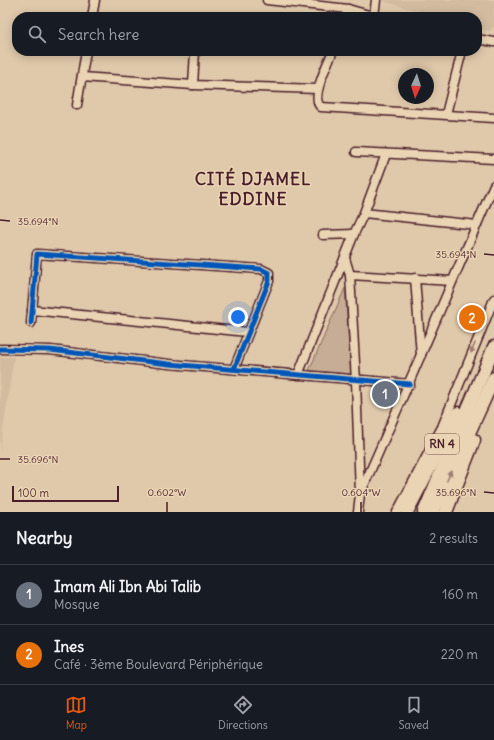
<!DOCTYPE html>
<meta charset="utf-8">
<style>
:root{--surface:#171b24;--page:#20242c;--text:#f1f3f6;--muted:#9ea1a6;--line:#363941;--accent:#ea580c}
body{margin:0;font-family:Delius,sans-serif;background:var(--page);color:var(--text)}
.compass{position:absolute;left:398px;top:68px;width:36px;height:36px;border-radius:50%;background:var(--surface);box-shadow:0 2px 10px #0003;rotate:184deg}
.scale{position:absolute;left:12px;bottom:10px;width:107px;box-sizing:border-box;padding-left:4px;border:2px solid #4a1f2b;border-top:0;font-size:11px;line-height:14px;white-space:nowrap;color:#4a1f2b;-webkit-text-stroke:3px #ead4b3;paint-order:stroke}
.you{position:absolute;left:238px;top:317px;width:14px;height:14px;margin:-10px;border:3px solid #fff;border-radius:50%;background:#1a73e8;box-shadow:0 0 0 6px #1a73e833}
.badge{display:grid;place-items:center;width:26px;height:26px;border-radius:50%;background:var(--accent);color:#fff;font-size:13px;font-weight:700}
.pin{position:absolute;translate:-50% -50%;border:2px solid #fff;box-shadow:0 1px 4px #0006}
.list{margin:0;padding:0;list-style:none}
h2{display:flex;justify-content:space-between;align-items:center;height:52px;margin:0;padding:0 16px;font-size:17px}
h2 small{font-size:13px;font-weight:400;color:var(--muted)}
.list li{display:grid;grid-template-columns:26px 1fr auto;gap:12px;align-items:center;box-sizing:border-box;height:60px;padding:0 16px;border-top:1px solid var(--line)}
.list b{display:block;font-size:15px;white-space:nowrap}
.list p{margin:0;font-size:13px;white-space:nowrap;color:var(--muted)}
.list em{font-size:13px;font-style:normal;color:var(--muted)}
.icon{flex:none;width:22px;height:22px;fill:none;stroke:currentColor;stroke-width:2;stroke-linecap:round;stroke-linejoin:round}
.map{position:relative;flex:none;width:494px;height:512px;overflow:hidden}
.search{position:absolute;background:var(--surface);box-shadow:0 2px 10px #0003;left:12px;right:12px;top:12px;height:44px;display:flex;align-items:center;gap:10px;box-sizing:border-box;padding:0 14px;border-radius:16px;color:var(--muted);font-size:15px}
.sheet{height:172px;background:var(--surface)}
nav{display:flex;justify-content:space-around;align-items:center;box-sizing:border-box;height:56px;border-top:1px solid var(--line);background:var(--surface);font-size:11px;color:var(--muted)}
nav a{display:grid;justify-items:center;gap:2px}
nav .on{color:var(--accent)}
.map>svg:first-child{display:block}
.built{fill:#d3bba0}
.green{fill:#c7ad95;stroke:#886660}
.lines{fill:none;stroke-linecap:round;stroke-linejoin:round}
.minor-casing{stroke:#4a1f2b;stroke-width:11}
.highway-casing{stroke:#4a1f2b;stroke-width:15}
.minor{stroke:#ead4b3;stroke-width:8}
.highway{stroke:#ead4b3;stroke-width:12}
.cycleway-casing{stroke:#ead4b3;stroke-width:8}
.cycleway{stroke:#0057b8;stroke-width:5}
.oneway{fill:#9a7a6f}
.ticks{fill:none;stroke:#4a1f2b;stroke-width:1.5}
.labels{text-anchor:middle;stroke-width:3;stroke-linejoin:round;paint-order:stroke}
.shield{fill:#ead4b3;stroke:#7a5554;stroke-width:1}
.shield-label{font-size:12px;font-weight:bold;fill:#4a1f2b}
.district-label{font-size:17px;font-weight:bold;letter-spacing:1px;fill:#4a1f2b;stroke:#ead4b3}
.ticks-label{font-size:10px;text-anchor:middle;fill:#4a1f2b;stroke:#ead4b3;stroke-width:3;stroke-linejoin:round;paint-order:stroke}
</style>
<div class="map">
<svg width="494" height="512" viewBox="0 0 494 512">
<rect width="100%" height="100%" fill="#e0c9ab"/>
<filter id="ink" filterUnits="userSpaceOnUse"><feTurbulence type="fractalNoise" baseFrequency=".025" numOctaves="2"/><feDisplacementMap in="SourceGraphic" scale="8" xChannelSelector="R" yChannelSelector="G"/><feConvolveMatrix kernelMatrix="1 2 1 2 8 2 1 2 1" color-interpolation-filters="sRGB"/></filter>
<g filter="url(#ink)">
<g class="built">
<polygon points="385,0 494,0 494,27 489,31 477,28 477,17 440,17 385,2"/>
<polygon points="0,357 14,357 0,451"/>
</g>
<polygon class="green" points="345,288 351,375 308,373"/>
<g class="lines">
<g class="minor-casing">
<g id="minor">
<polyline points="267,0 348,9 376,17"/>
<polyline points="374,16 376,0"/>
<polyline points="92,17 95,0"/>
<polyline points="345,17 348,9"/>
<polyline points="477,39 494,42"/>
<path d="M333 51C328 62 310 99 321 107L494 118"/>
<polyline points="82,77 193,85 318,89"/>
<polyline points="193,85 195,51"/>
<polyline points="77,105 86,51"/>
<polyline points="446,114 462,51"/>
<polyline points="356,152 494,159"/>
<polyline points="364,213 477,225"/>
<polyline points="323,235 354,234"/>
<polyline points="345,258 350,275 356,381 360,494 358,512"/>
<polyline points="350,275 452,281"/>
<polyline points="415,278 421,355"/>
<polyline points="32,310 247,332"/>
<polyline points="31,323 37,254 261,269 269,273 269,281 234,369"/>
<polyline points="0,349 50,350 169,364 410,384"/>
<polyline points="298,375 354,234 364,213 386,154"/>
<path d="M360 494C406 392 449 288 494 185"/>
<polyline points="397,512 442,427 494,299"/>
</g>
</g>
<g class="highway-casing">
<g id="highway">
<polyline points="407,512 458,413"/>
<polyline points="424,512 494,347"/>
<polyline points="433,512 494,378"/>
<polyline points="446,512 474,440"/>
</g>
</g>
<use href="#minor" class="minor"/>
<use href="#highway" class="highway"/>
<g class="cycleway-casing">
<g id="cycleway">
<polyline points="31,323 37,254 261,269 269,273 269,281 234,369"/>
<polyline points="0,349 50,350 169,364 410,384"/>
</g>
</g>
<use href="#cycleway" class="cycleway"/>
</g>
<defs><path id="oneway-solid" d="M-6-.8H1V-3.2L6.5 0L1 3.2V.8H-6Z"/></defs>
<g class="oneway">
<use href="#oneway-solid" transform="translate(473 348) rotate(113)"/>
<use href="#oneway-solid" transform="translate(449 476) rotate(-66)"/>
</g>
</g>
<path class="ticks" d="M0 220 10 221M484 254 494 255M0 459H10M484 492 494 493M167 512V502M361 512V502"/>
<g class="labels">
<rect class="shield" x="425" y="434" width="34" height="20" rx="3"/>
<g class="shield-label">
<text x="442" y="448">RN 4</text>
</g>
<g class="district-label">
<text x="253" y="185">CITÉ DJAMEL<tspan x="253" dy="20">EDDINE</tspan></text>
</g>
</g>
<g class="ticks-label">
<text x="38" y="225">35.694°N</text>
<text x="456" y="258">35.694°N</text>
<text x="38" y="463">35.696°N</text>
<text x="167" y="496">0.602°W</text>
<text x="361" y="496">0.604°W</text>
<text x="456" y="496">35.696°N</text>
</g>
</svg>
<svg class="compass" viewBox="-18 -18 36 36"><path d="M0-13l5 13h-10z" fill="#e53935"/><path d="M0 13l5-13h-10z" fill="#9ea1a6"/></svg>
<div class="scale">100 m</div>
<div class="you"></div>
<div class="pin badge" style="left:385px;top:394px;background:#6b7280">1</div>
<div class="pin badge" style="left:472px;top:318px;background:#e8710a">2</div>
<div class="search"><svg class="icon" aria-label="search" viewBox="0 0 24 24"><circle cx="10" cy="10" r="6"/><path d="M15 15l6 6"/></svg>Search here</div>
</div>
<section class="sheet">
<h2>Nearby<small>2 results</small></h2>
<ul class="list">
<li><span class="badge" style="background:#6b7280">1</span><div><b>Imam Ali Ibn Abi Talib</b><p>Mosque</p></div><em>160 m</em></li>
<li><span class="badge" style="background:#e8710a">2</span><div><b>Ines</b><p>Café · 3ème Boulevard Périphérique</p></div><em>220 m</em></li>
</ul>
</section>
<nav>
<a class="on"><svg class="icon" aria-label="map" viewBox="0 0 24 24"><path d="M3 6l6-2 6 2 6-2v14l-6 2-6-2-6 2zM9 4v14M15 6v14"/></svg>Map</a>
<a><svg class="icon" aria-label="directions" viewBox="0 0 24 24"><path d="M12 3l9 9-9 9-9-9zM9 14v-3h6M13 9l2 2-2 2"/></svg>Directions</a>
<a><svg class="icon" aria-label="saved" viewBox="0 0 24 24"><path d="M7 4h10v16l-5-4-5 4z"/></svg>Saved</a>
</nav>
